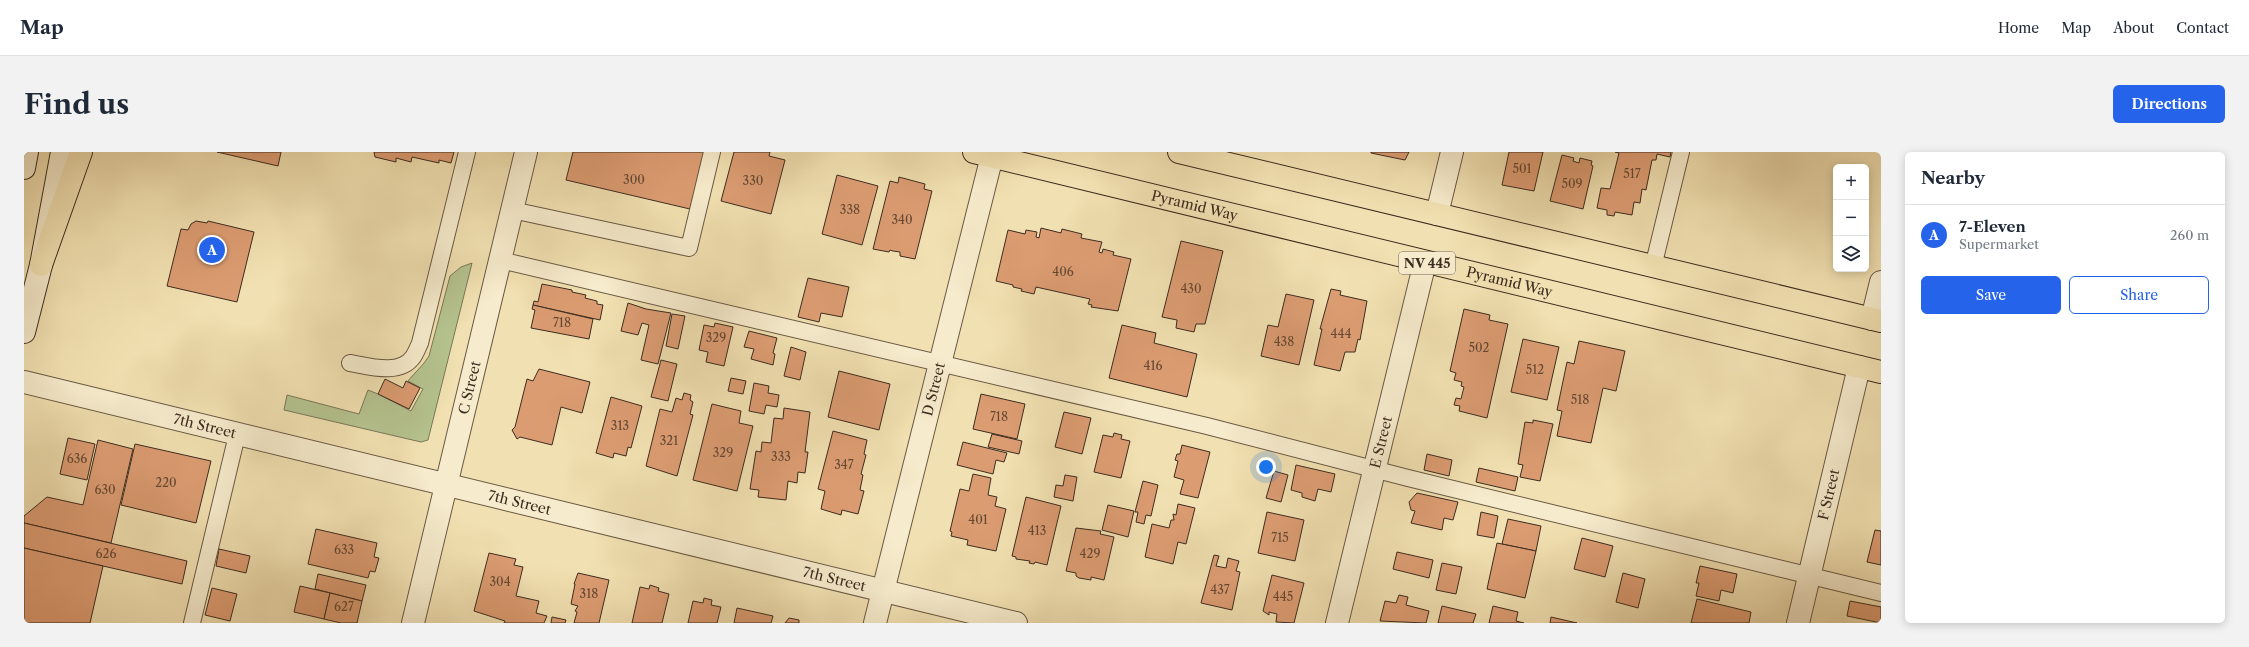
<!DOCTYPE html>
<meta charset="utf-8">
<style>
:root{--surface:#fff;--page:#f2f2f3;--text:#1f2937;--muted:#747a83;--line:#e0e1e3;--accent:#2563eb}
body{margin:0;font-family:"Libre Caslon Text",serif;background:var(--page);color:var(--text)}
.controls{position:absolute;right:12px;top:12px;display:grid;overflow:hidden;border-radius:6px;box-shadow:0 2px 10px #0003}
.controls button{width:36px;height:36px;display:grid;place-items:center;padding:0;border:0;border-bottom:1px solid var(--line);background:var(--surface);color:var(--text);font:20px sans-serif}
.you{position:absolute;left:1242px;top:315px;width:14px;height:14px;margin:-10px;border:3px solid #fff;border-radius:50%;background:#1a73e8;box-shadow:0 0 0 6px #1a73e833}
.badge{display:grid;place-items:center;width:26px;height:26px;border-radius:50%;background:var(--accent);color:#fff;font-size:13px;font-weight:700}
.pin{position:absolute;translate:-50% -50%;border:2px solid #fff;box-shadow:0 1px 4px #0006}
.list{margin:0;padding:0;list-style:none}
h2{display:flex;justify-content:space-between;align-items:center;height:52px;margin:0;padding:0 16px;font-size:17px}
h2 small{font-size:13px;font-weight:400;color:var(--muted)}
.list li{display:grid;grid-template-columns:26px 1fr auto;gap:12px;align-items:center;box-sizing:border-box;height:60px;padding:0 16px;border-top:1px solid var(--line)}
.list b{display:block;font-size:15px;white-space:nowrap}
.list p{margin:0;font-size:13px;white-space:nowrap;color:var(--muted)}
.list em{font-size:13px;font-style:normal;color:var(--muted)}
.actions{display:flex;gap:8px;padding:12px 16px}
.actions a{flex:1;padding:9px 0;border:1px solid var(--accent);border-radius:6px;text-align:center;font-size:14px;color:var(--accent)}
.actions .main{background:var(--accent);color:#fff}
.icon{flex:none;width:22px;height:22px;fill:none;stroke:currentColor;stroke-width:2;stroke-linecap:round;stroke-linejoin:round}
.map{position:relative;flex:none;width:1857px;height:471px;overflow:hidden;border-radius:6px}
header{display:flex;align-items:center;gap:24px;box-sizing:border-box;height:56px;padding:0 20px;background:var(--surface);border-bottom:1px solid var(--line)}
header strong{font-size:19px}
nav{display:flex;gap:22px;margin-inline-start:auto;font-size:14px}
.intro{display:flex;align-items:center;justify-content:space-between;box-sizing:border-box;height:96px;padding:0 24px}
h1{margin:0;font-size:28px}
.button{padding:10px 18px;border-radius:6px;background:var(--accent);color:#fff;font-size:14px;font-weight:700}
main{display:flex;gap:24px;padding:0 24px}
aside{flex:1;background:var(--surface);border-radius:6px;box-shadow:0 2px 10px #0003}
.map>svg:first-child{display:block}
.green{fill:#b5c38f;stroke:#797858}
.building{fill:#dc9c72;stroke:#3d2c20}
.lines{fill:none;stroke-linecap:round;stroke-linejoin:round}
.lane-casing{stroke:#6a5944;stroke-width:18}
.street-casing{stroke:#6a5944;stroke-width:24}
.secondary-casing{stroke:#3d2c20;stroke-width:24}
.primary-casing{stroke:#3d2c20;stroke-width:24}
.lane{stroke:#f6ebcc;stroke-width:16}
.street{stroke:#f6ebcc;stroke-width:22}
.secondary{stroke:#f6ebcc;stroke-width:22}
.primary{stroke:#f1e0b1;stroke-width:22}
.labels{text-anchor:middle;stroke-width:3;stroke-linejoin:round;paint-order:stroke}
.number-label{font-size:12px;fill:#654834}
.shield{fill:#f6ebcc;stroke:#746554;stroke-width:1}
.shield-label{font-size:13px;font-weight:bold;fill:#3d2c20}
.street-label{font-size:14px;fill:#3d2c20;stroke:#f6ebcc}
</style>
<header>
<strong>Map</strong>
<nav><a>Home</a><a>Map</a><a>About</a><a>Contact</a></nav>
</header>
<div class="intro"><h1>Find us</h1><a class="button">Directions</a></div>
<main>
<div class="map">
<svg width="1857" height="471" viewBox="0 0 1857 471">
<rect width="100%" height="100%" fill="#f1e0b1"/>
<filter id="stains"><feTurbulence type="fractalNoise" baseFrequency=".005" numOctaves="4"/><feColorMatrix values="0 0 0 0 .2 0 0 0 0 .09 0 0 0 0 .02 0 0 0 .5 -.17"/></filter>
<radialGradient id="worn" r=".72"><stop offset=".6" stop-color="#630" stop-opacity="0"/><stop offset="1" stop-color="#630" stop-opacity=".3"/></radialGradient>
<path class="green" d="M448 111 404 288 397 290 260 258 263 243 335 262 344 238 354 242 387 259 399 237 384 229C391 220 399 214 405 204L426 124 437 115Z"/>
<g class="building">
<polygon points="193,0 257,0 254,14"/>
<polygon points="350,0 430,0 427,11 415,8 415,11 388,5 387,10 372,6 372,10 351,5"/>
<polygon points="549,0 683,0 681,7 678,7 673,28 675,29 672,45 669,44 666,57 542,28"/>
<polygon points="710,0 746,0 745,4 761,8 747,62 697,49"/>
<polygon points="1385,0 1381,8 1347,1 1347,0"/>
<polygon points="1485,0 1519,0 1510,39 1478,33"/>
<polygon points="1591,0 1647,0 1646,5 1633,2 1632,8 1628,8 1622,38 1618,37 1616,51 1610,50 1608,63 1591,60 1590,64 1583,63 1583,58 1573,56 1577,36 1586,37 1595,1"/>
<polygon points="1538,3 1550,6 1549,9 1555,11 1556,6 1568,9 1567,13 1569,14 1559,57 1526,49"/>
<polygon points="813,23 854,34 838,93 798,82"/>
<polygon points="875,25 901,32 900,37 908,39 891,107 876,104 876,100 869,99 866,98 865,100 849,97 866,29 874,31"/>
<polygon points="172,69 183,71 184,69 230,80 213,150 143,134 157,77 164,78 167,72"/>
<polygon points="1017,76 1037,81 1038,77 1058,82 1057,86 1078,90 1075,100 1078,101 1079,97 1090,100 1089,103 1107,107 1094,159 1067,155 1068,153 1064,152 1066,147 1012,135 1010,142 997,139 998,137 989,135 989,133 972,129 984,78 1001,82 1002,78 1013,80 1012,85 1015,86"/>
<polygon points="1157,89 1199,99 1181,172 1172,172 1170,180 1152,176 1153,168 1138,165"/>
<polygon points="784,126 825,135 818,165 797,161 795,170 774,165"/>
<polygon points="518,132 548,138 548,140 562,143 561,146 573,149 573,152 579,153 576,168 509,153 510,149 514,150"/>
<polygon points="1307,137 1317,139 1316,143 1343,149 1336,188 1334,187 1331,200 1321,200 1316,219 1290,213 1298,177 1296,177"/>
<polygon points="1262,142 1290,148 1275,213 1237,204 1244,173 1254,175"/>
<polygon points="604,151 622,157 647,161 634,212 617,208 625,173 618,171 614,183 597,179"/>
<polygon points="509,153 569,167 565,187 507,176 511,158 508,157"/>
<polygon points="1440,157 1466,163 1465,168 1484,172 1463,266 1435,259 1436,254 1430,253 1432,246 1437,247 1440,235 1437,234 1438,230 1430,228 1432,221 1426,219"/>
<polygon points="648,162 661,164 654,197 642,194"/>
<polygon points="691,171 709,175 700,214 682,210 684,200 675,198 680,173 690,175"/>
<polygon points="1098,173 1132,181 1130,191 1173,202 1163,245 1085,226"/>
<polygon points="725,179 753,186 749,201 751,202 749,213 727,207 730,197 720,195"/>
<polygon points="1499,187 1535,195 1523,248 1487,240"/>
<polygon points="1555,189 1601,199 1592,239 1579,236 1567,291 1533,284 1538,259 1533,258 1543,210 1550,212"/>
<polygon points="767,195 782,200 776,228 760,224"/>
<polygon points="637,208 653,212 644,249 627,245"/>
<polygon points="515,217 566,230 558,261 537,255 528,293 496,285 493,287 488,278 491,275 503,227 509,229"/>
<polygon points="815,219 866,232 855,278 804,265"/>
<polygon points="707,226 722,229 719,242 704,239"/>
<polygon points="361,227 379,236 382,229 396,236 385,257 354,242"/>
<polygon points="730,231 745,234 744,241 755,243 753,255 742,253 740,262 725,259"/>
<polygon points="660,241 667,243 666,248 669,250 666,262 669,263 653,324 622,314 636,257 648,260 652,246 658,248"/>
<polygon points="957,242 1001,252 993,287 949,277"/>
<polygon points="587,245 618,254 607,296 604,295 602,304 590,301 589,306 572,301"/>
<polygon points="688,252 717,259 715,271 729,274 713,339 669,328"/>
<polygon points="760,256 786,260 781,300 784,300 781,321 774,320 773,331 764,329 762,348 734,345 735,338 726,337 732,299 737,300 738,290 747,291 750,266 759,267"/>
<polygon points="1040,260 1067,266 1058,302 1031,295"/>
<polygon points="1509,268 1529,272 1516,329 1496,325 1499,313 1494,312 1501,270 1509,271"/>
<polygon points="809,279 843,288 840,302 842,303 837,322 839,323 836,338 840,339 834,362 818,358 817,363 797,357 801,339 794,337"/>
<polygon points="1090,281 1098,283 1097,287 1106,289 1097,326 1070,320 1079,283 1089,285"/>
<polygon points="968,282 998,289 995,302 964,295"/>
<polygon points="44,286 71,292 63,328 36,322"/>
<polygon points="74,288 109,297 87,391 0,371 0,364 23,345 59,353"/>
<polygon points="939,290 983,301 980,310 972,308 969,322 933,313"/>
<polygon points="111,292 187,309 172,371 97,353"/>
<polygon points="1158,293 1186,300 1174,346 1156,342 1160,328 1150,325 1154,309 1151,308 1153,302 1156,302"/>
<polygon points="1403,302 1428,308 1425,324 1400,318"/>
<polygon points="1272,313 1311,322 1307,340 1294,337 1291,349 1278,345 1278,341 1267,338"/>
<polygon points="1455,316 1494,325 1491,339 1452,330"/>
<polygon points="1250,319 1264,323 1257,350 1242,346"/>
<polygon points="949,322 967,326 964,343 973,345 971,354 982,357 972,399 943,393 944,388 927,384 928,380 926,379 936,337 945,339"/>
<polygon points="1041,323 1053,325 1049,349 1030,345 1032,333 1039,334"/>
<polygon points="1119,329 1134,333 1127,364 1122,363 1120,372 1112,370 1114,360 1111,360"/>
<polygon points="1393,341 1434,350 1429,368 1420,366 1418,378 1387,371 1391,359 1387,358 1385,350"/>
<polygon points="1002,345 1037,354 1023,413 1011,410 1010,412 1005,411 1006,409 992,407 992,405 988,404"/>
<polygon points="1154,352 1171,356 1162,392 1154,390 1149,412 1121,405 1128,372 1145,376 1147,368 1150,368 1149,362 1152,363"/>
<polygon points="1084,353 1110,359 1104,385 1078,378"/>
<polygon points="1243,360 1280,368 1271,409 1234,401"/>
<polygon points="1457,360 1474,364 1470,386 1453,383"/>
<polygon points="1484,367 1517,374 1512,399 1478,392"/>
<polygon points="0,371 163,409 158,432 0,396"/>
<polygon points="1052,376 1077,379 1076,382 1090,385 1080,428 1067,425 1067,428 1055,426 1052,424 1052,421 1042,419"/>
<polygon points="292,377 353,391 350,405 355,406 351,420 346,419 344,426 284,412"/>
<polygon points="1851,378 1857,379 1857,413 1843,410"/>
<polygon points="1558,386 1589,394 1581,425 1550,417"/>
<polygon points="1473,391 1512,399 1501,446 1463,437"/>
<polygon points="0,396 79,414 66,471 0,471"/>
<polygon points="195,397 226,404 222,421 192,414"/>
<polygon points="1373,400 1409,408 1405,426 1369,417"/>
<polygon points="465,401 492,407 490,413 499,415 492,444 515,449 512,461 523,464 520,471 480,471 481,469 450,459"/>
<polygon points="1190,403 1195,404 1192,414 1202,416 1204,406 1215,409 1212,419 1216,420 1208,458 1177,451"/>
<polygon points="1418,411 1438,415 1432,442 1412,438"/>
<polygon points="1676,414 1713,422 1709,441 1697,438 1695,449 1672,444 1675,431 1672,431"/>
<polygon points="554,421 585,428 575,471 550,471 553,460 551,459 554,454 547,452 551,432 550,432"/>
<polygon points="1599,421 1621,427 1614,456 1592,450"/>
<polygon points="294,422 342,433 338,449 291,437"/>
<polygon points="1248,423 1280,431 1270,471 1252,470 1253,462 1245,460 1245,463 1239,459"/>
<polygon points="626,433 635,436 634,439 645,442 638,471 608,471 616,435 625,437"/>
<polygon points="276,434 306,441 300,467 270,460"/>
<polygon points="188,436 213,442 206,469 181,463"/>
<polygon points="306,441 338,449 333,471 317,471 300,467"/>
<polygon points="1375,443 1384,445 1382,453 1405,459 1402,471 1356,469 1361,449 1372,451"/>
<polygon points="680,446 688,448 687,453 697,455 693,471 664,471 669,449 679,451"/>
<polygon points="1673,447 1727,460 1725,471 1667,471"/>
<polygon points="1826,449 1857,455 1857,471 1823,464"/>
<polygon points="1418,454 1452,462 1449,471 1414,471"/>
<polygon points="1469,454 1494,460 1492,469 1500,471 1465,471"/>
<polygon points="713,456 749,464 747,471 710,471"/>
<polygon points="528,465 542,468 541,471 527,471"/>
<polygon points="1527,465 1553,471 1526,471"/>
<polygon points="765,466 775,468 775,471 761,471"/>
</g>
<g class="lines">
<g class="lane-casing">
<g id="lane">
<polyline points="488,58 665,96 688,0"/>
<polyline points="476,108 1183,274 1384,326 1857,441"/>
<polyline points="1629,115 1657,0"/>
<path d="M326 211C344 214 376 224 389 205 392 201 394 195 396 191L443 0"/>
<polyline points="168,471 213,283"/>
</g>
</g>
<g class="street-casing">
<g id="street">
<polyline points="1413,62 1428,0"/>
<polyline points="1848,167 1857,130"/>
<path id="s1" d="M0 230 992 471"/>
<path id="s2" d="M389 471 502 0"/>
<path id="s3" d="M851 471 968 4"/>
<path id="s4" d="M1313 471 1401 110"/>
<path id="s5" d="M1774 471 1835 215"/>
</g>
</g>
<g class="secondary-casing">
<g id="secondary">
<polyline points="0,16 3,0"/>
<polyline points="0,180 17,113 38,0"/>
</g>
</g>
<g class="primary-casing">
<g id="primary">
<path id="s6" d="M950 0 1857 220"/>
<polyline points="1155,0 1857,169"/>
<polyline points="17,113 57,0"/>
</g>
</g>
<use href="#lane" class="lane"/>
<use href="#street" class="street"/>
<use href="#secondary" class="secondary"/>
<use href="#primary" class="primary"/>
</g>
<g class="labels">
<g class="number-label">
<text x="1498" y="21">501</text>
<text x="1608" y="26">517</text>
<text x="610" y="32">300</text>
<text x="729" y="33">330</text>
<text x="1548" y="36">509</text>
<text x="826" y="62">338</text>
<text x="878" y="72">340</text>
<text x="1039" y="124">406</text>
<text x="1167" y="141">430</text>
<text x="538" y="175">718</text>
<text x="1317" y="186">444</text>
<text x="692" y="190">329</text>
<text x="1260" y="194">438</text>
<text x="1455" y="200">502</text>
<text x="1129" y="218">416</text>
<text x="1511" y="222">512</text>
<text x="1556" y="252">518</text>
<text x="975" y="269">718</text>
<text x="596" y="278">313</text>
<text x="645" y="293">321</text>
<text x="699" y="305">329</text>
<text x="757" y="309">333</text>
<text x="53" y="311">636</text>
<text x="820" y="317">347</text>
<text x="142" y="335">220</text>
<text x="81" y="342">630</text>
<text x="954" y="372">401</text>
<text x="1013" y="383">413</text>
<text x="1256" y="390">715</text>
<text x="320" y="402">633</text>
<text x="82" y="406">626</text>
<text x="1066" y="406">429</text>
<text x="476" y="434">304</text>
<text x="1196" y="442">437</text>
<text x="565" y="446">318</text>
<text x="1259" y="449">445</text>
<text x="320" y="459">627</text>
</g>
<rect class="shield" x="1375" y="100" width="56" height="22" rx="3"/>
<g class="shield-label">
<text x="1403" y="116">NV 445</text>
</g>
<g class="street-label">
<text dy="5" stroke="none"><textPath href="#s6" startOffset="227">Pyramid Way</textPath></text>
<text dy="5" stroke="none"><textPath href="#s6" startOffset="551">Pyramid Way</textPath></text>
<text dy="5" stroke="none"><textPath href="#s2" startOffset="242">C Street</textPath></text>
<text dy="5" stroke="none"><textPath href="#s3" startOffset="241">D Street</textPath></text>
<text dy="5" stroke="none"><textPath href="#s1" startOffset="186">7th Street</textPath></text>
<text dy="5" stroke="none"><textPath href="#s4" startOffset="186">E Street</textPath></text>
<text dy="5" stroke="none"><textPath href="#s5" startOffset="132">F Street</textPath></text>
<text dy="5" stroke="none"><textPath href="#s1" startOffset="510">7th Street</textPath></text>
<text dy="5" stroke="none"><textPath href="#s1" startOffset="834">7th Street</textPath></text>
</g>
</g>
<rect width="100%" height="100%" filter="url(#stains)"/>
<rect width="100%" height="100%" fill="url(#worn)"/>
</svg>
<div class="controls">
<button>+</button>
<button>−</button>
<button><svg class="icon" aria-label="layers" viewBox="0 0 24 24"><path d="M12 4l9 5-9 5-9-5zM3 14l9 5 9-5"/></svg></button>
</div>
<div class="you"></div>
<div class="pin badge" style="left:188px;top:98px">A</div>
</div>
<aside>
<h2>Nearby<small></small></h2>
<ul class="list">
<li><span class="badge">A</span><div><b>7-Eleven</b><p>Supermarket</p></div><em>260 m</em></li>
</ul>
<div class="actions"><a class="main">Save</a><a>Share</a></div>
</aside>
</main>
